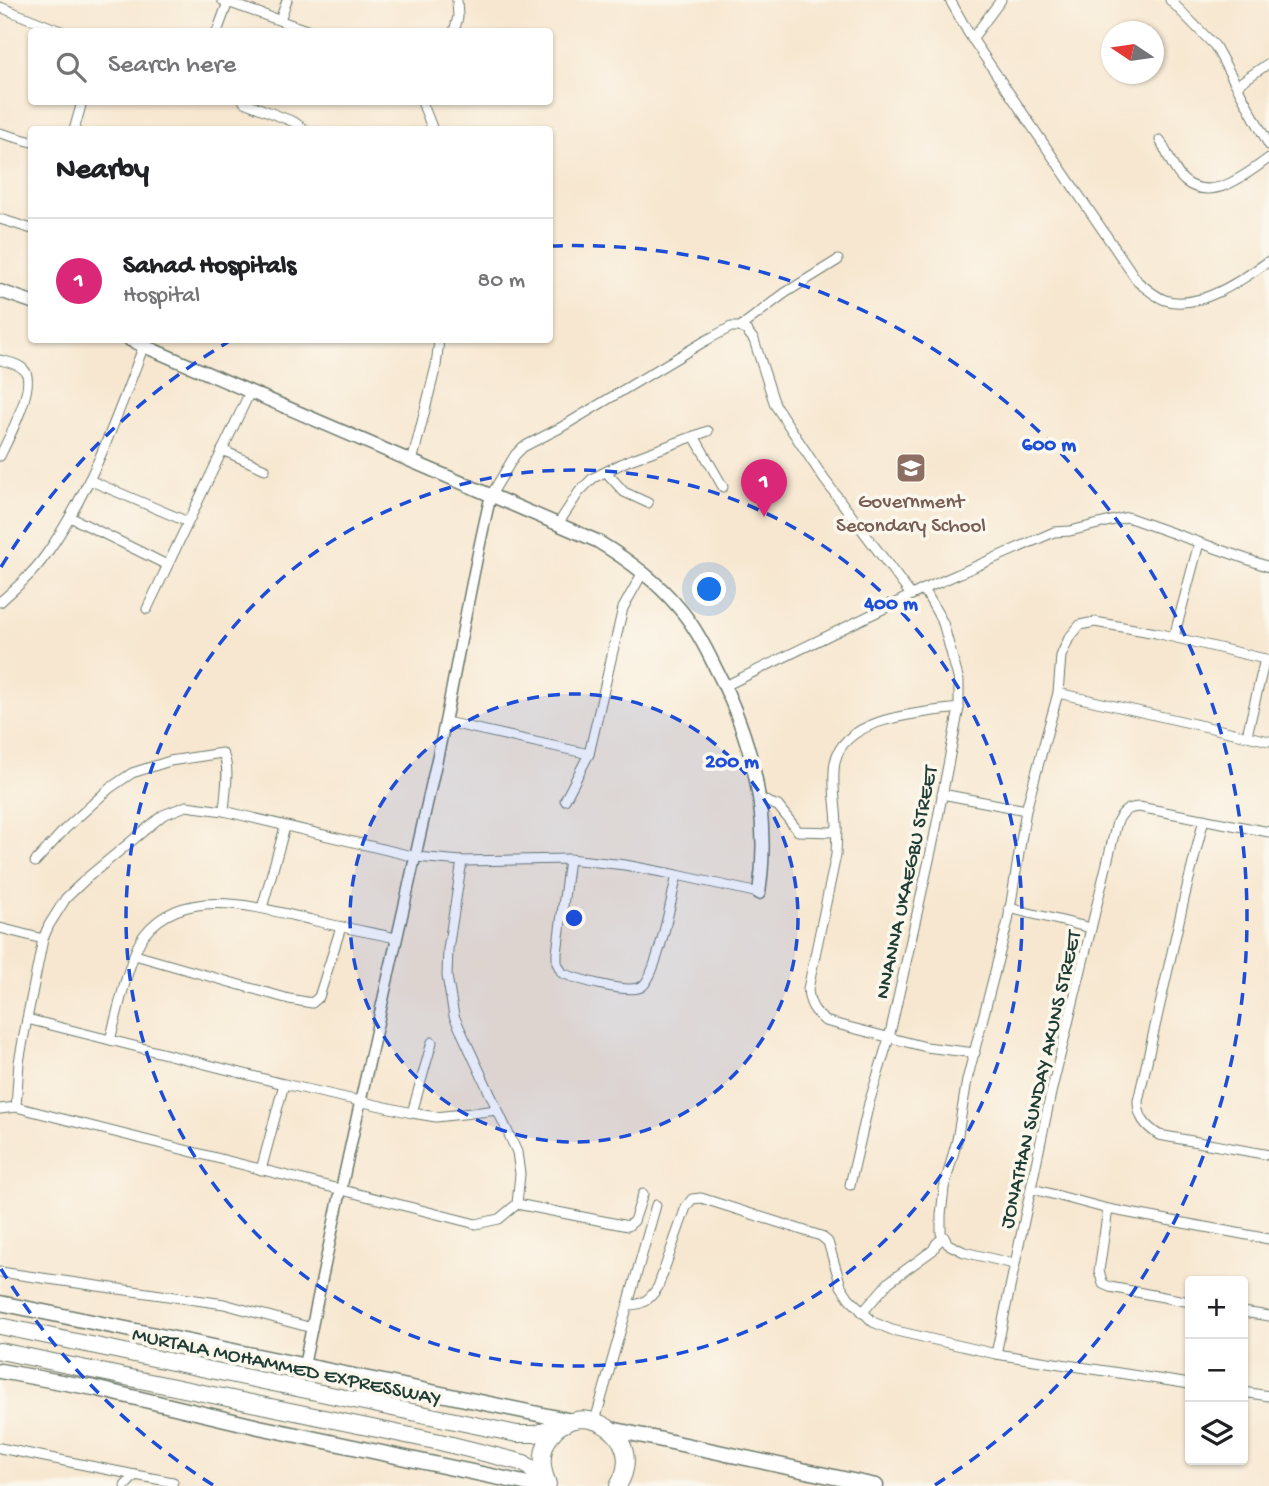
<!DOCTYPE html>
<meta charset="utf-8">
<style>
:root{--surface:#fff;--page:#f2f2f2;--text:#202124;--muted:#757577;--line:#e0e0e0;--accent:#db2777}
body{margin:0;font-family:"Gochi Hand",sans-serif;background:var(--page);color:var(--text)}
.controls{position:absolute;right:21px;bottom:21px;display:grid;overflow:hidden;border-radius:7px;box-shadow:0 2px 5px #0004}
.controls button{width:63px;height:63px;display:grid;place-items:center;padding:0;border:0;border-bottom:2px solid var(--line);background:var(--surface);color:var(--text);font:35px sans-serif}
.compass{position:absolute;left:1101px;top:21px;width:63px;height:63px;border-radius:50%;background:var(--surface);box-shadow:0 2px 5px #0004;rotate:283deg}
.you{position:absolute;left:710px;top:590px;width:24px;height:24px;margin:-18px;border:5px solid #fff;border-radius:50%;background:#1a73e8;box-shadow:0 0 0 10px #1a73e833}
.badge{display:grid;place-items:center;width:46px;height:46px;border-radius:50%;background:var(--accent);color:#fff;font-size:23px;font-weight:700}
.pin{position:absolute;translate:-50% -58px;filter:drop-shadow(0 2px 4px #0008)}
.pin::after{content:'';position:absolute;top:37px;width:24px;height:21px;background:inherit;clip-path:polygon(0 0,100% 0,50% 100%)}
.list{margin:0;padding:0;list-style:none}
h2{display:flex;justify-content:space-between;align-items:center;height:91px;margin:0;padding:0 28px;font-size:30px}
h2 small{font-size:23px;font-weight:400;color:var(--muted)}
.list li{display:grid;grid-template-columns:46px 1fr auto;gap:21px;align-items:center;box-sizing:border-box;height:126px;padding:0 28px;border-top:2px solid var(--line)}
.list b{display:block;font-size:26px;white-space:nowrap}
.list p{margin:0;font-size:23px;white-space:nowrap;color:var(--muted)}
.list em{font-size:23px;font-style:normal;color:var(--muted)}
.icon{flex:none;width:38px;height:38px;fill:none;stroke:currentColor;stroke-width:2;stroke-linecap:round;stroke-linejoin:round}
.map{position:relative;flex:none;width:1269px;height:1486px;overflow:hidden}
.search{position:absolute;background:var(--surface);box-shadow:0 2px 5px #0004;left:28px;top:28px;width:525px;height:77px;display:flex;align-items:center;gap:18px;box-sizing:border-box;padding:0 24px;border-radius:7px;color:var(--muted);font-size:26px}
.panel{position:absolute;background:var(--surface);box-shadow:0 2px 5px #0004;left:28px;top:126px;width:525px;height:217px;border-radius:7px}
.map>svg:first-child{display:block}
.lines{fill:none;stroke-linecap:round;stroke-linejoin:round}
.minor-casing{stroke:#6b786b;stroke-width:11}
.tertiary-casing{stroke:#6b786b;stroke-width:13}
.secondary-casing{stroke:#6b786b;stroke-width:15}
.primary-casing{stroke:#6b786b;stroke-width:17}
.motorway-casing{stroke:#6b786b;stroke-width:18}
.minor{stroke:#fff;stroke-width:9}
.tertiary{stroke:#fff;stroke-width:10}
.secondary{stroke:#fff;stroke-width:12}
.primary{stroke:#fff;stroke-width:14}
.motorway{stroke:#fff;stroke-width:16}
.ring{fill:none;stroke:#1d4ed8;stroke-width:3.5;stroke-dasharray:12 9}
.labels{text-anchor:middle;stroke-width:7;stroke-linejoin:round;paint-order:stroke}
.education-label{font-size:21px;fill:#785e54;stroke:#fbf7ec}
.street-label{font-size:21px;fill:#1f3d34;stroke:#fbf7ec}
.centre{fill:#1d4ed8;stroke:#fbf7ec;stroke-width:3.5}
.ring-label{font-size:21px;text-anchor:middle;font-weight:bold;fill:#1d4ed8;stroke:#fbf7ec;stroke-width:7;stroke-linejoin:round;paint-order:stroke}
</style>
<div class="map">
<svg width="1269" height="1486" viewBox="0 0 1269 1486">
<rect width="100%" height="100%" fill="#fbf7ec"/>
<filter id="ink" filterUnits="userSpaceOnUse"><feTurbulence type="fractalNoise" baseFrequency=".0143" numOctaves="2"/><feDisplacementMap in="SourceGraphic" scale="14" xChannelSelector="R" yChannelSelector="G"/><feConvolveMatrix kernelMatrix="1 2 1 2 8 2 1 2 1" color-interpolation-filters="sRGB"/></filter>
<filter id="wash" filterUnits="userSpaceOnUse"><feTurbulence type="fractalNoise" baseFrequency=".00686" numOctaves="4" result="noise"/><feDisplacementMap in="SourceGraphic" scale="28" xChannelSelector="R" yChannelSelector="G"/><feGaussianBlur stdDeviation="1.57" result="paint"/><feColorMatrix in="noise" values="0 0 0 0 0 0 0 0 0 0 0 0 0 0 0 0 0 1.4 0 .05"/><feComposite in="paint" operator="in"/></filter>
<g filter="url(#wash)">
<rect width="100%" height="100%" fill="#f7e7d0"/>
</g>
<g filter="url(#ink)">
<g class="lines">
<g class="minor-casing">
<g id="minor">
<polyline points="222,0 312,32"/>
<path d="M950 0 969 34 1138 282C1146 288 1156 297 1165 300 1198 311 1242 280 1269 261"/>
<polyline points="1170,0 1215,46 1269,145"/>
<polyline points="0,7 63,32"/>
<polyline points="280,20 287,0"/>
<polyline points="217,32 228,2"/>
<polyline points="454,32 458,17 457,0"/>
<polyline points="972,39 1001,0"/>
<polyline points="1237,85 1269,63"/>
<polyline points="244,102 294,122 305,130"/>
<polyline points="422,102 433,130"/>
<polyline points="74,130 82,102"/>
<polyline points="0,133 32,142"/>
<path d="M1160 140C1167 152 1174 173 1186 182 1213 202 1247 174 1269 158"/>
<polyline points="0,219 32,229"/>
<polyline points="740,327 747,331 754,340 775,405 824,479 911,595"/>
<path d="M0 360C8 362 20 364 25 371 36 386 8 440 0 456"/>
<polyline points="694,436 723,487"/>
<polyline points="222,450 265,469"/>
<polyline points="412,462 436,366 439,340"/>
<polyline points="606,472 624,492 648,503"/>
<polyline points="89,480 188,522"/>
<polyline points="491,495 515,455 523,447 560,428 705,341 731,327 740,327 785,293 838,260"/>
<polyline points="70,517 167,565"/>
<polyline points="558,524 579,492 593,478 627,461 708,431"/>
<path d="M0 602C16 588 33 573 45 556 90 493 117 417 144 345"/>
<polyline points="147,609 250,392"/>
<polyline points="1174,637 1199,543"/>
<polyline points="725,686 924,589 1054,532 1070,531 1127,517 1269,567"/>
<polyline points="1058,693 1269,741"/>
<polyline points="446,722 589,754"/>
<polyline points="1247,735 1265,659"/>
<polyline points="942,794 1026,810"/>
<path d="M760 799 778 806 798 831 833 832 837 828C837 806 831 784 835 762 844 716 923 713 959 708"/>
<polyline points="565,800 589,754 623,608 643,572"/>
<path d="M1204 819 1185 895 1138 1101C1138 1117 1145 1126 1159 1135L1269 1155"/>
<path d="M837 828 836 855 808 989C809 1004 814 1011 825 1021L926 1047 975 1053"/>
<path d="M569 859 557 953V963L562 973C577 979 627 994 641 987 657 979 672 895 677 875"/>
<path d="M35 862 65 829 110 788 132 773 170 761 222 753C231 763 225 796 224 811"/>
<polyline points="262,908 285,827"/>
<polyline points="1009,908 1091,928"/>
<polyline points="0,928 43,939"/>
<polyline points="135,955 289,999 312,1003 319,997 341,927"/>
<polyline points="27,1019 284,1084 412,1113 436,1117 498,1110"/>
<path d="M110 1040C117 1015 130 952 145 934 185 884 260 908 312 920 340 927 368 932 396 938"/>
<polyline points="16,1107 19,1062 27,1019 43,939 49,925 66,898 88,877 163,815 186,806 224,811 416,857 462,861 569,859 625,865 677,875 759,893"/>
<polyline points="0,1109 16,1107 476,1224 499,1219 517,1204 520,1174 517,1152 454,1016 447,976 448,949 462,861"/>
<polyline points="412,1113 432,1042"/>
<polyline points="261,1170 284,1084"/>
<polyline points="850,1185 869,1103 889,1038 934,838 959,708 959,681 943,623 924,589"/>
<polyline points="1033,1189 1108,1209 1099,1271 1103,1284 1110,1287 1190,1302"/>
<polyline points="517,1204 628,1226 634,1221 643,1194"/>
<polyline points="1108,1209 1269,1239"/>
<polyline points="1014,1264 964,1252 948,1244 941,1233 941,1215 944,1188 957,1140 967,1080 1008,921 1026,810 1058,693 1061,656 1069,638 1080,625 1095,622 1156,633 1269,660"/>
<polyline points="0,1272 224,1304 312,1328"/>
<path d="M629 1305C643 1305 650 1299 658 1287L686 1207 692 1199 701 1198 821 1236 828 1242 841 1286 849 1298 873 1322 892 1330 996 1354 1190 1384"/>
<polyline points="1243,1312 1269,1316"/>
<polyline points="862,1313 889,1282 933,1250 936,1244 944,1237"/>
<path d="M996 1354 1051 1093 1117 822C1123 811 1127 808 1139 807L1269 832"/>
<polyline points="1243,1392 1269,1396"/>
<polyline points="595,1421 656,1205"/>
<polyline points="0,1448 135,1475 125,1486"/>
<polyline points="135,1475 173,1482"/>
</g>
</g>
<g class="tertiary-casing">
<path id="tertiary" d="M304 1366C345 1160 394 955 439 750 458 665 470 580 491 495"/>
</g>
<g class="secondary-casing">
<g id="secondary">
<polyline points="0,291 32,302"/>
<path d="M130 340 597 541C627 559 656 580 679 608 694 625 705 646 715 667 752 738 771 814 759 893"/>
</g>
</g>
<g class="primary-casing">
<g id="primary">
<polyline points="0,1303 572,1421"/>
<polyline points="0,1371 94,1388 259,1427 538,1486"/>
<polyline points="611,1429 876,1486"/>
</g>
</g>
<g class="motorway-casing">
<g id="motorway">
<polyline points="0,1326 517,1434 535,1434 565,1424"/>
<polyline points="0,1351 440,1442 524,1463 548,1484"/>
<path d="M547 1481C542 1469 541 1456 546 1444 570 1391 651 1432 618 1486"/>
</g>
</g>
<use href="#minor" class="minor"/>
<use href="#tertiary" class="tertiary"/>
<use href="#secondary" class="secondary"/>
<use href="#primary" class="primary"/>
<use href="#motorway" class="motorway"/>
</g>
</g>
<circle cx="574" cy="918" r="224" fill="#1d4ed8" fill-opacity=".12"/>
<g class="ring">
<circle cx="574" cy="918" r="224"/>
<circle cx="574" cy="918" r="448"/>
<path d="M213 1485A672 672 0 0 1 1 1269M1 567A672 672 0 0 1 228 342M551 246A672 672 0 0 1 935 1485"/>
</g>
<defs>
<g id="school-square" transform="scale(1.575)"><rect x="-9" y="-9" width="18" height="18" rx="4" fill="#8d6e63" stroke="#fbf7ec"/><path d="M0-5L7-2L0 1L-7-2ZM-4 1L0 2.5L4 1V4Q0 6-4 4Z" fill="#fff"/></g>
</defs>
<g fill-rule="evenodd">
<use href="#school-square" x="911" y="468"/>
</g>
<g class="labels">
<g class="education-label">
<text x="911" y="507">Government<tspan x="911" dy="24">Secondary School</tspan></text>
</g>
<g class="street-label">
<text transform="translate(905 882) rotate(-78)" y="7">NNANNA UKAEGBU STREET</text>
<text transform="translate(1039 1079) rotate(-77)" y="7">JONATHAN SUNDAY AKUNS STREET</text>
<text transform="translate(287 1365) rotate(12)" y="7">MURTALA MOHAMMED EXPRESSWAY</text>
</g>
</g>
<circle cx="574" cy="918" r="10" class="centre"/>
<g class="ring-label">
<text x="1049" y="450">600 m</text>
<text x="891" y="609">400 m</text>
<text x="732" y="767">200 m</text>
</g>
</svg>
<div class="controls">
<button>+</button>
<button>−</button>
<button><svg class="icon" aria-label="layers" viewBox="0 0 24 24"><path d="M12 4l9 5-9 5-9-5zM3 14l9 5 9-5"/></svg></button>
</div>
<svg class="compass" viewBox="-18 -18 36 36"><path d="M0-13l5 13h-10z" fill="#e53935"/><path d="M0 13l5-13h-10z" fill="#757577"/></svg>
<div class="you"></div>
<div class="pin badge" style="left:764px;top:517px">1</div>
<div class="search"><svg class="icon" aria-label="search" viewBox="0 0 24 24"><circle cx="10" cy="10" r="6"/><path d="M15 15l6 6"/></svg>Search here</div>
<section class="panel">
<h2>Nearby<small></small></h2>
<ul class="list">
<li><span class="badge">1</span><div><b>Sahad Hospitals</b><p>Hospital</p></div><em>80 m</em></li>
</ul>
</section>
</div>
